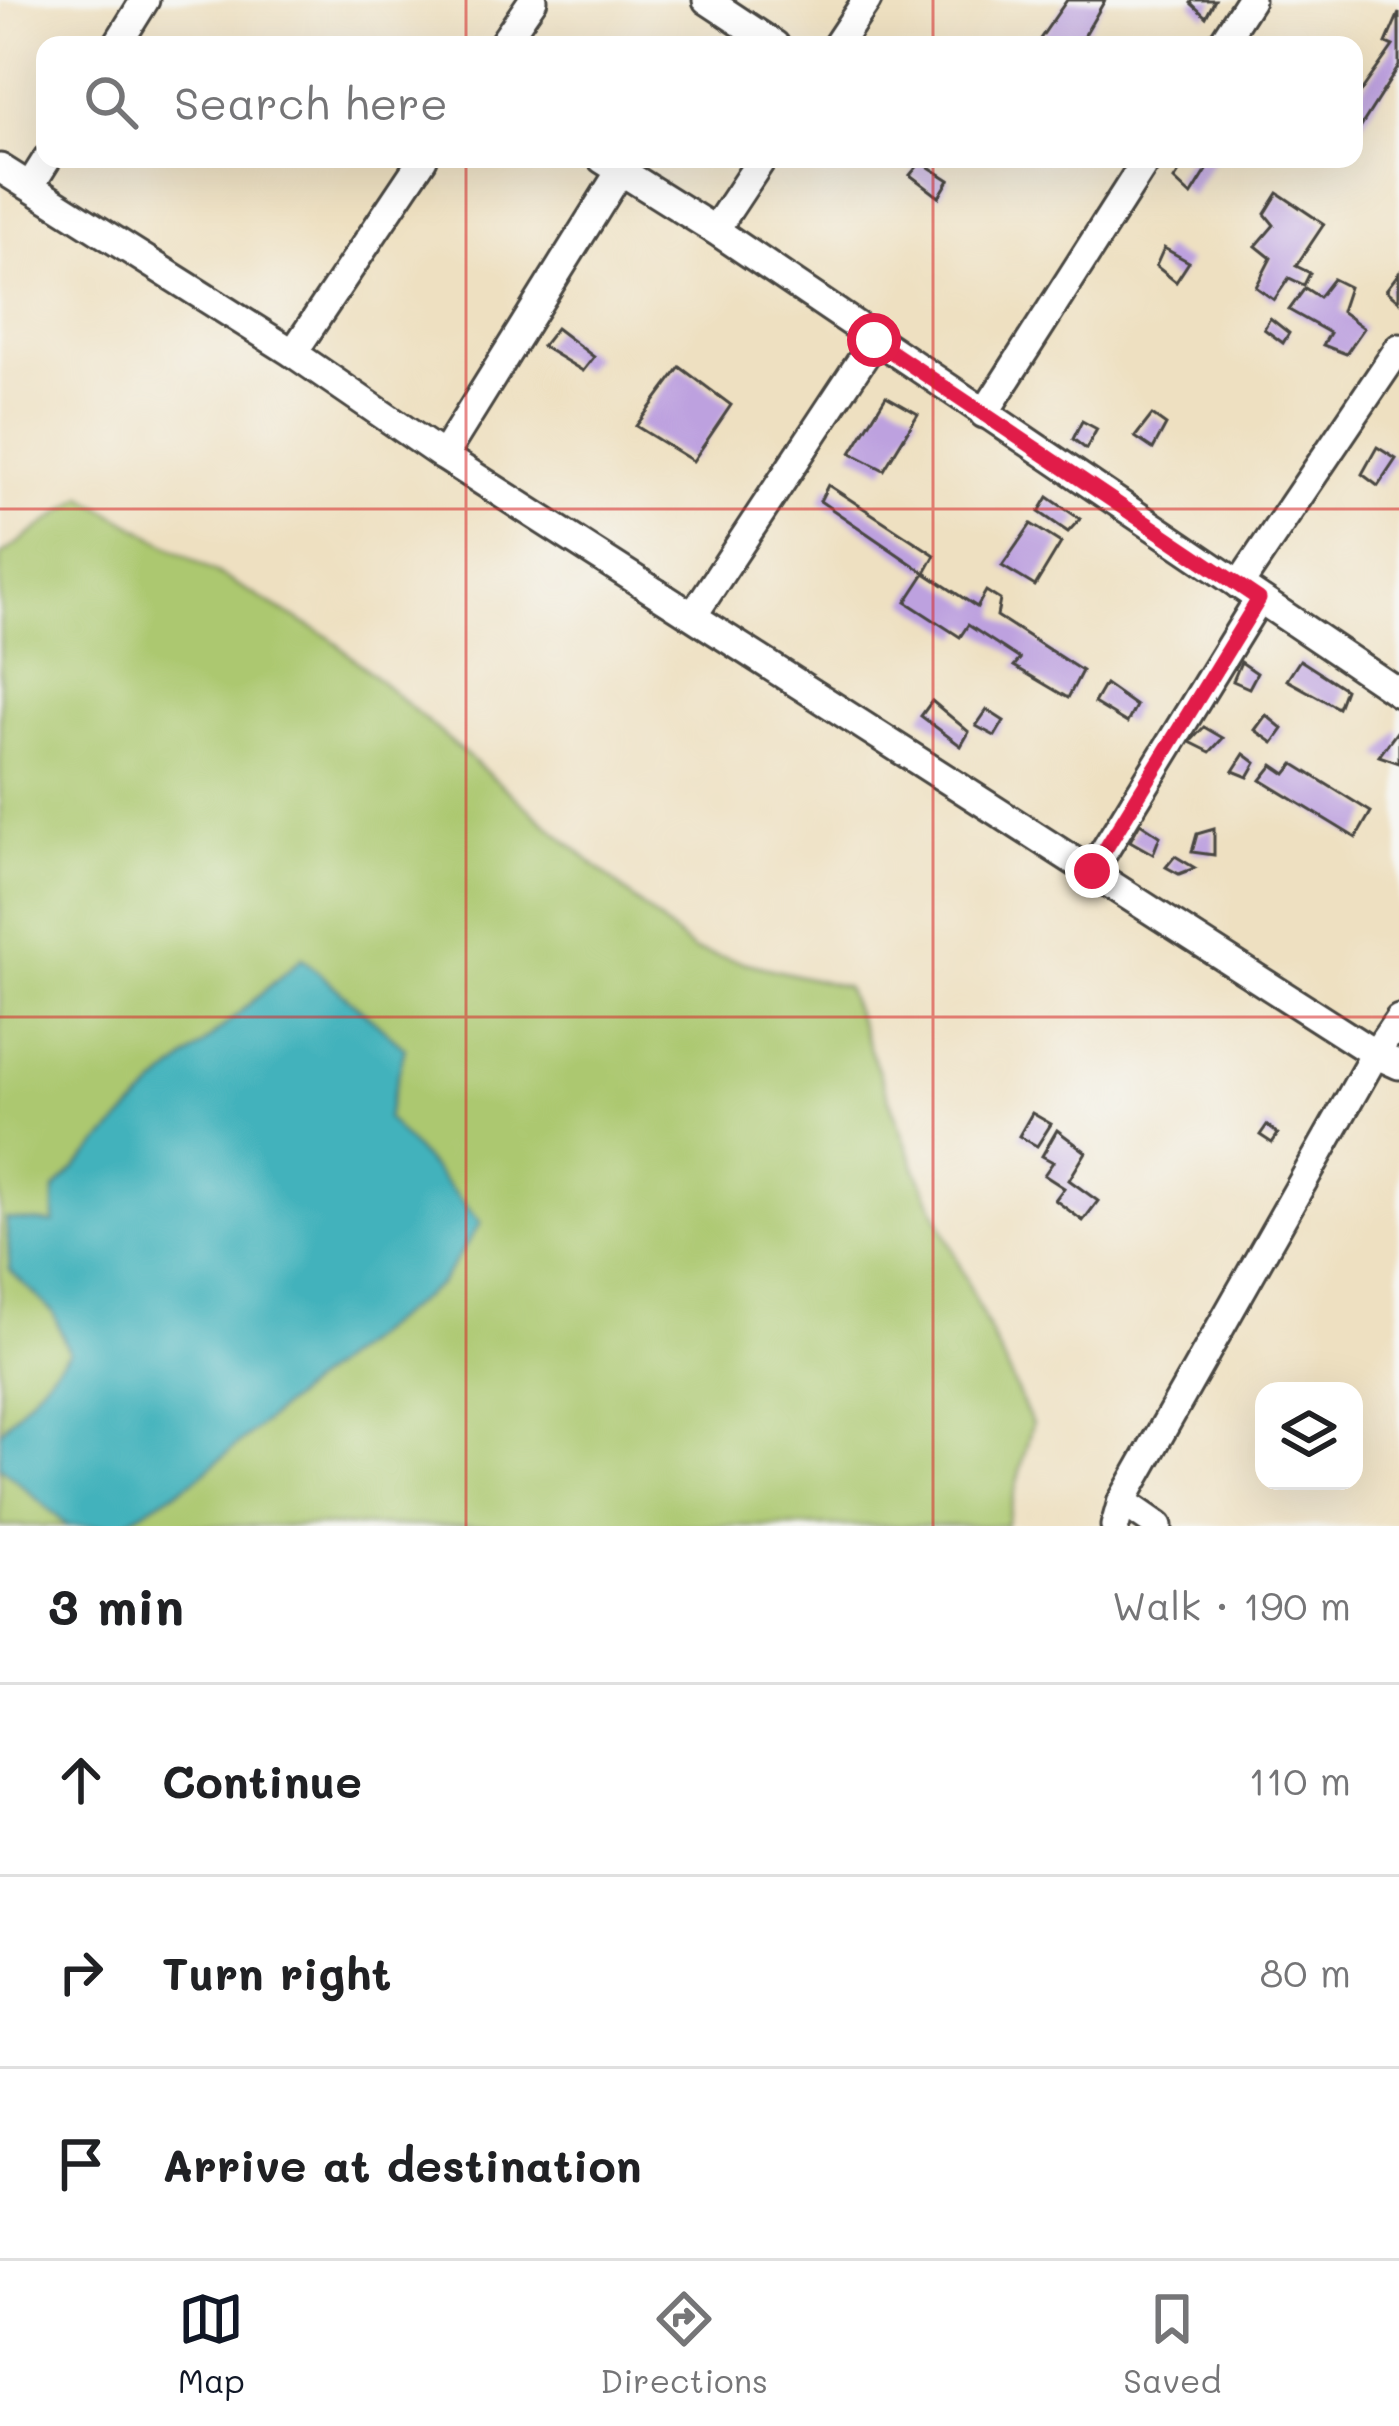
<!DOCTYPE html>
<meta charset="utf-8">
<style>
:root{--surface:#fff;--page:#f2f2f2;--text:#202124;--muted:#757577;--line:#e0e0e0;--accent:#111827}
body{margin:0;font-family:Mali,sans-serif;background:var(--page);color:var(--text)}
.controls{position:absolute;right:36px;bottom:36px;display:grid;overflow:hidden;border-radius:24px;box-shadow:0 12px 48px #0002}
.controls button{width:108px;height:108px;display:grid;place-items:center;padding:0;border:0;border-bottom:3px solid var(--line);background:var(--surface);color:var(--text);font:60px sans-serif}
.stop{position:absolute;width:36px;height:36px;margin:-27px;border:9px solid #e11d48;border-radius:50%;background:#fff}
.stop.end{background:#e11d48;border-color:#fff;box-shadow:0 3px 12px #0008}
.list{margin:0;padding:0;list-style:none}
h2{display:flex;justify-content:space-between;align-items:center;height:156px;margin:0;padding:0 48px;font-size:51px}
h2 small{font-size:39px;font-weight:400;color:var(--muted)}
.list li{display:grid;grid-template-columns:78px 1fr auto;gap:36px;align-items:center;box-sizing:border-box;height:192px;padding:0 48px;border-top:3px solid var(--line)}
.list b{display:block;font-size:45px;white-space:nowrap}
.list em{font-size:39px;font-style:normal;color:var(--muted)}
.icon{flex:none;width:66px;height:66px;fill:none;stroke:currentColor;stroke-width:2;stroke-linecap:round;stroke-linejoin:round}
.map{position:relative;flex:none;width:1399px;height:1526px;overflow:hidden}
.search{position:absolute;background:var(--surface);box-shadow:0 12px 48px #0002;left:36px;right:36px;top:36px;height:132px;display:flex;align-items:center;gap:30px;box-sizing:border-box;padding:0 42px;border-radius:24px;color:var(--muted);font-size:45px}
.sheet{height:732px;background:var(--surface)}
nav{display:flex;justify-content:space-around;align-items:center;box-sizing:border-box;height:168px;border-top:3px solid var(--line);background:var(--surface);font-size:33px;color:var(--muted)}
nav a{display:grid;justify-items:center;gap:6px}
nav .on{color:var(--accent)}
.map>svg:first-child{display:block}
.green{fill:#acc86f;stroke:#6c7a4d;stroke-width:3}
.water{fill:#42b2bc;stroke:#366e74;stroke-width:3}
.building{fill:#bda1df}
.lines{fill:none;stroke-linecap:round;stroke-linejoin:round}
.minor-casing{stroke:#484642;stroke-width:33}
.minor{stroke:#fff;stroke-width:27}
.route{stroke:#e11d48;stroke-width:15}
.grid{fill:none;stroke:#d62828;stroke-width:3;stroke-opacity:0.55}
</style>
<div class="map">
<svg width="1399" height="1526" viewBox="0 0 1399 1526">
<rect width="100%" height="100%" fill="#f6f6f2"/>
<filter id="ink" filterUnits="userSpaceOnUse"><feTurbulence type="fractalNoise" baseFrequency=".00833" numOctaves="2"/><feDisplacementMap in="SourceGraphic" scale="24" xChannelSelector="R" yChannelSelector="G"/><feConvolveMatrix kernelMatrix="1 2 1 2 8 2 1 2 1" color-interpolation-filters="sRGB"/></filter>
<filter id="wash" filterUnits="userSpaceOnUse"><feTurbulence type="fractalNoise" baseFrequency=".004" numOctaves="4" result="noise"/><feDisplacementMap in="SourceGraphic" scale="48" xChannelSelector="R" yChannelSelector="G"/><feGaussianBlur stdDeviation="2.7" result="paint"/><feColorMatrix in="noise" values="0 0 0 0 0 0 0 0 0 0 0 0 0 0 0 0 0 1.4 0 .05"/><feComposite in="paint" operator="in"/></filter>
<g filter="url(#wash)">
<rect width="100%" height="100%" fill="#eee0c1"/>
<g class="green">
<polygon points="83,497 330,638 693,950 846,987 915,1167 1032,1424 1006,1526 119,1526 195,1480 314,1380 440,1284 387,1118 302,958 158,1084 54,1190 55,1223 10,1270 53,1312 69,1352 0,1432 0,556"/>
<polygon points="0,1466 68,1526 0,1526"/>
</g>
<polygon class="water" points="302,958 405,1048 387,1118 481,1223 440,1284 314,1380 195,1480 119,1526 68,1526 0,1466 0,1432 69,1352 53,1312 10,1270 6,1219 54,1223 54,1190 158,1084"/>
<g id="blocks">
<g class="building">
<polygon points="1067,0 1105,0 1079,45 1048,45 1040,39"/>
<polygon points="1193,0 1215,0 1206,17 1191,3"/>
<polygon points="1399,13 1399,66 1354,137 1354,101 1393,46 1386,43"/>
<polygon points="1188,159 1214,159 1191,196 1174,180"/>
<polygon points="921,162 949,180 939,197 910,175"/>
<polygon points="1278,193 1324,224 1296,266 1310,273 1304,285 1289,278 1274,300 1256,287 1271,258 1256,246 1274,225 1265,214"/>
<polygon points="1164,248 1189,262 1176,282 1156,266"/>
<polygon points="1399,273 1399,301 1386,290"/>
<polygon points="1333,279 1349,287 1341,311 1364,328 1346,354 1323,345 1330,333 1289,310 1305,288 1319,297"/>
<polygon points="1270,318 1289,333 1283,343 1264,329"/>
<polygon points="556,328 594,357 583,371 542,346"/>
<polygon points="680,367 731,405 693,461 636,426"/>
<polygon points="886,396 918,414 884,470 851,453"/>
<polygon points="1152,415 1166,425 1153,449 1135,437"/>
<polygon points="1082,421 1097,429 1086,449 1073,439"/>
<polygon points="1377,447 1396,459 1378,486 1362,474"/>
<polygon points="828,485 935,555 925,573 820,501"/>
<polygon points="1048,497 1080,519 1068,532 1039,512"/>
<polygon points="1031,524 1061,543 1035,586 1002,566"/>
<polygon points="925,573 977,607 986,591 1000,600 997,616 1082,671 1068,698 1014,666 1020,659 968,625 960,637 906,602"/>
<polygon points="1300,660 1345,689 1338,708 1287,680"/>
<polygon points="1241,662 1257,673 1249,688 1233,681"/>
<polygon points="1105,684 1136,706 1127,723 1094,703"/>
<polygon points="932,701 969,732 961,746 921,716"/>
<polygon points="987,710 1004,721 995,736 976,726"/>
<polygon points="1266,715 1283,729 1273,743 1255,730"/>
<polygon points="1204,727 1223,738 1210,752 1190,742"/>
<polygon points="1399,729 1399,763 1379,756"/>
<polygon points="1244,754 1256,763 1248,777 1233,771"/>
<polygon points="1294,764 1371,812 1356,838 1261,780 1273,765 1286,774"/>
<polygon points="1140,823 1160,836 1153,854 1130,841"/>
<polygon points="1214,829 1214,855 1192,852 1197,834"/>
<polygon points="1175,856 1195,868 1179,874 1166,867"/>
<polygon points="1032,1113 1051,1124 1037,1146 1019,1136"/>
<polygon points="1267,1125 1278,1134 1272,1143 1260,1135"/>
<polygon points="1057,1130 1086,1152 1069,1180 1098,1201 1083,1221 1055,1200 1064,1188 1044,1175 1053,1162 1042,1156"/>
</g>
</g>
</g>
<g filter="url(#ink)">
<use href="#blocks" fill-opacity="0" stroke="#484642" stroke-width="3"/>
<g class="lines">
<g class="minor-casing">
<g id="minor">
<polyline points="707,0 775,45"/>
<polyline points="117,45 145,0"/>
<polyline points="502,45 533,0"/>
<polyline points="837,45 867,0"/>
<polyline points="1221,45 1250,0"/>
<polyline points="602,159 715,230 1399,693"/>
<polyline points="0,168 293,353 443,456 1375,1054 1399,1065"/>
<polyline points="30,186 47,159"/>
<polyline points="715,230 762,159"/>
<polyline points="293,353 423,159"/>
<polyline points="984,414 1147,159"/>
<polyline points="443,456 621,170"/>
<polyline points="1239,585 1399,348"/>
<polyline points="694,614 875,340"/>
<polyline points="1092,871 1259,599"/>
<polyline points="1122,1501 1158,1526"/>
<polyline points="1115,1526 1122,1501 1375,1054 1399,1019"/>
</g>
</g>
<use href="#minor" class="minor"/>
</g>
</g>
<g class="lines" filter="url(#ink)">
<polyline class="route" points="874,340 1259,599 1092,871"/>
</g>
<path class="grid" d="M466 0V45M933 0V45M466 159V1526M933 159V1526M0 509H1399M0 1017H1399"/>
</svg>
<div class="controls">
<button><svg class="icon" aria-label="layers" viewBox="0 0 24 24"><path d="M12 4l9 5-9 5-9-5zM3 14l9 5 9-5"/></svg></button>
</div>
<div class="stop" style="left:874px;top:340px"></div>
<div class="stop end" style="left:1092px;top:871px"></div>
<div class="search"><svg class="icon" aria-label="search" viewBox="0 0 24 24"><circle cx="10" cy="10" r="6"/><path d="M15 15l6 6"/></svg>Search here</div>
</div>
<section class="sheet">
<h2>3 min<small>Walk · 190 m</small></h2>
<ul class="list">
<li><svg class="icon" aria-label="ahead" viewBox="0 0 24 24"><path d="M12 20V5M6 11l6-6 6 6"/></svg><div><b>Continue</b></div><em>110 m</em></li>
<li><svg class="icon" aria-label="right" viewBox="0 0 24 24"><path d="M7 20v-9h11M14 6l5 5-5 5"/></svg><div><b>Turn right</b></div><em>80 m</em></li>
<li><svg class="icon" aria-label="arrive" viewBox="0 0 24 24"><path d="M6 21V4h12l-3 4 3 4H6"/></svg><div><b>Arrive at destination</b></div></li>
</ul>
</section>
<nav>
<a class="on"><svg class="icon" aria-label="map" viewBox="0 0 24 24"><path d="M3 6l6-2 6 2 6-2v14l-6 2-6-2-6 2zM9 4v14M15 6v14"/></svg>Map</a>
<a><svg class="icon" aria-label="directions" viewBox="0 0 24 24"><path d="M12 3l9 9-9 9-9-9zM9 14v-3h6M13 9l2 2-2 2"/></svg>Directions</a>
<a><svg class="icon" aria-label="saved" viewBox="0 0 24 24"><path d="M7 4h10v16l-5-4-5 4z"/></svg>Saved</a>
</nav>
